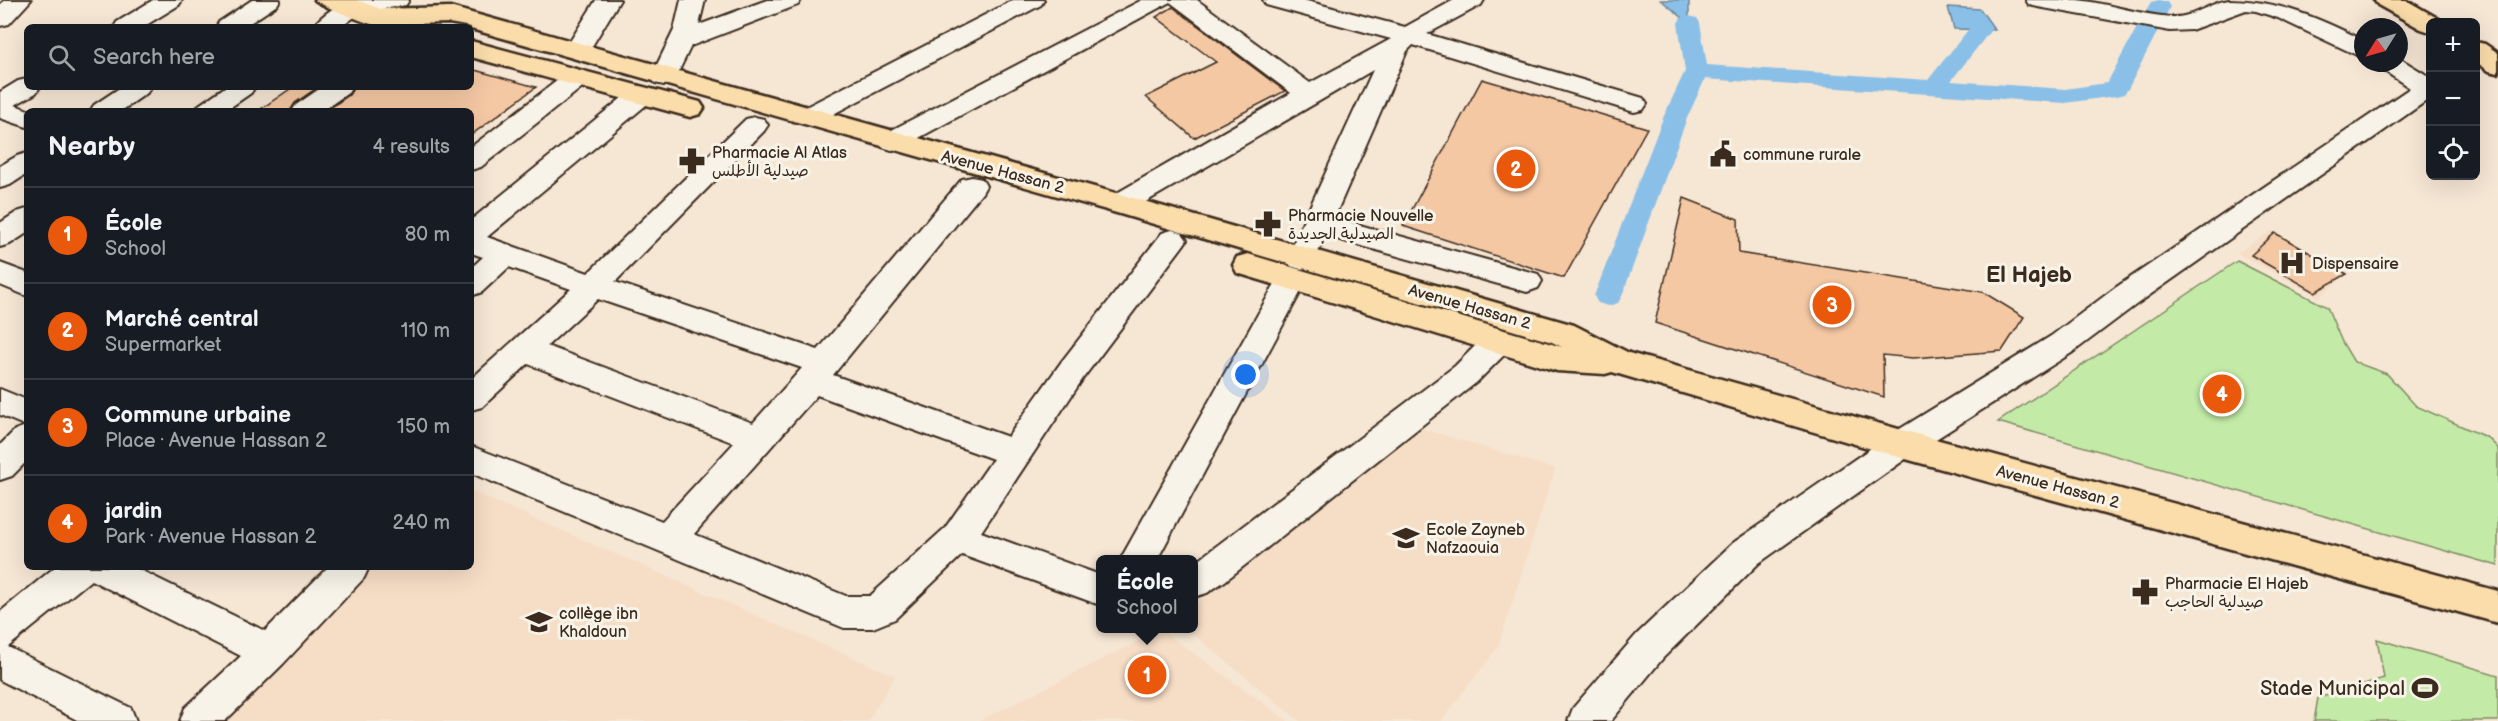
<!DOCTYPE html>
<meta charset="utf-8">
<style>
:root{--surface:#171b24;--page:#20242c;--text:#f1f3f6;--muted:#9ea1a6;--line:#363941;--accent:#ea580c}
body{margin:0;font-family:"Balsamiq Sans","Playpen Sans Arabic",sans-serif;background:var(--page);color:var(--text)}
.controls{position:absolute;right:18px;top:18px;display:grid;overflow:hidden;border-radius:9px;box-shadow:0 6px 24px #0002}
.controls button{width:54px;height:54px;display:grid;place-items:center;padding:0;border:0;border-bottom:2px solid var(--line);background:var(--surface);color:var(--text);font:30px sans-serif}
.compass{position:absolute;left:2354px;top:18px;width:54px;height:54px;border-radius:50%;background:var(--surface);box-shadow:0 6px 24px #0002;rotate:233deg}
.you{position:absolute;left:1246px;top:375px;width:21px;height:21px;margin:-15px;border:4px solid #fff;border-radius:50%;background:#1a73e8;box-shadow:0 0 0 9px #1a73e833}
.badge{display:grid;place-items:center;width:39px;height:39px;border-radius:50%;background:var(--accent);color:#fff;font-size:20px;font-weight:700}
.pin{position:absolute;translate:-50% -50%;border:3px solid #fff;box-shadow:0 2px 6px #0006}
.popup{position:absolute;left:1096px;top:555px;width:102px;height:78px;box-sizing:border-box;display:grid;place-content:center;border-radius:9px;background:var(--surface);filter:drop-shadow(0 2px 4px #0005);font-size:20px;white-space:nowrap;color:var(--muted)}
.popup b{font-size:22px;color:var(--text)}
.popup::after{content:'';position:absolute;left:50%;top:100%;margin-left:-12px;border:12px solid transparent;border-top-color:var(--surface)}
.list{margin:0;padding:0;list-style:none}
h2{display:flex;justify-content:space-between;align-items:center;height:78px;margin:0;padding:0 24px;font-size:26px}
h2 small{font-size:20px;font-weight:400;color:var(--muted)}
.list li{display:grid;grid-template-columns:39px 1fr auto;gap:18px;align-items:center;box-sizing:border-box;height:96px;padding:0 24px;border-top:2px solid var(--line)}
.list b{display:block;font-size:22px;white-space:nowrap}
.list p{margin:0;font-size:20px;white-space:nowrap;color:var(--muted)}
.list em{font-size:20px;font-style:normal;color:var(--muted)}
.icon{flex:none;width:33px;height:33px;fill:none;stroke:currentColor;stroke-width:2;stroke-linecap:round;stroke-linejoin:round}
.map{position:relative;flex:none;width:2498px;height:721px;overflow:hidden}
.search{position:absolute;background:var(--surface);box-shadow:0 6px 24px #0002;left:24px;top:24px;width:450px;height:66px;display:flex;align-items:center;gap:15px;box-sizing:border-box;padding:0 21px;border-radius:9px;color:var(--muted);font-size:22px}
.panel{position:absolute;background:var(--surface);box-shadow:0 6px 24px #0002;left:24px;top:108px;width:450px;height:462px;border-radius:9px}
.map>svg:first-child{display:block}
.built{fill:#f6ddc6}
.green{fill:#c3eba7;stroke:#7f8a62;stroke-width:1.5}
.water{fill:#8ac0e8;stroke:#6a8497;stroke-width:1.5}
.lines{fill:none;stroke-linecap:round;stroke-linejoin:round}
.canal{fill:#8ac0e8;fill-rule:evenodd}
.building{fill:#f5c8a4;stroke:#3b2a1e;stroke-width:1.5}
.minor-casing{stroke:#3b2a1e;stroke-width:4}
.major-casing{stroke:#3b2a1e;stroke-width:5}
.highway-casing{stroke:#3b2a1e;stroke-width:5}
.minor{fill:#f7f3e8;fill-rule:evenodd}
.major{fill:#fbddab;fill-rule:evenodd}
.highway{fill:#fbddab;fill-rule:evenodd}
.labels{text-anchor:middle;stroke-width:6;stroke-linejoin:round;paint-order:stroke}
.poi-label{font-size:16px;fill:#3b2a1e;stroke:#f7f3e8;text-anchor:start}
.street-label{font-size:16px;fill:#3b2a1e;stroke:#f7f3e8}
.near-poi-label{font-size:20px;fill:#3b2a1e;stroke:#f7f3e8;text-anchor:end}
.district-label{font-size:22px;font-weight:bold;fill:#3b2a1e;stroke:#f7f3e8}
</style>
<div class="map">
<svg width="2498" height="721" viewBox="0 0 2498 721">
<rect width="100%" height="100%" fill="#f6e6d4"/>
<filter id="ink" filterUnits="userSpaceOnUse"><feTurbulence type="fractalNoise" baseFrequency=".0167" numOctaves="2"/><feDisplacementMap in="SourceGraphic" scale="12" xChannelSelector="R" yChannelSelector="G"/><feConvolveMatrix kernelMatrix="1 2 1 2 8 2 1 2 1" color-interpolation-filters="sRGB"/></filter>
<g filter="url(#ink)">
<g class="built">
<polygon points="2272,231 2347,273 2319,297 2237,253"/>
<polygon points="1416,427 1555,469 1498,647 1441,721 1300,721 1187,629 1194,628 1194,606"/>
<polygon points="471,491 895,676 868,721 211,721 362,567 471,567"/>
<polygon points="1161,630 1288,721 979,721"/>
</g>
<g class="green">
<polygon points="2237,261 2327,307 2342,342 2354,362 2387,374 2416,406 2488,438 2498,448 2498,566 1998,422"/>
<polygon points="2377,639 2498,675 2498,721 2314,721 2318,698 2384,678"/>
</g>
<g class="water">
<polygon points="1661,0 1689,0 1689,23"/>
<polygon points="1948,7 1980,9 1995,30 1954,29"/>
</g>
<g class="lines">
<polygon class="canal" points="2159,0 2167,2 2170,7 2128,89 2124,94 2116,96 2065,103 1705,79 1687,118 1622,296 1618,303 1608,306 1598,303 1594,296 1663,118 1685,71 1678,23 1681,18 1689,16 1697,18 1700,23 1707,65 1928,80 1972,25 1980,23 1988,25 1991,30 1951,81 2065,89 2107,83 2148,7 2151,2"/>
</g>
<g class="building">
<polygon points="1173,7 1285,91 1194,138 1146,97 1216,62 1156,17"/>
<polygon points="471,69 536,87 471,135 471,111 326,111 349,95 354,87 471,87"/>
<polygon points="1482,79 1647,128 1564,278 1403,226"/>
<polygon points="293,87 318,87 295,103 290,111 258,111"/>
<polygon points="1684,198 1738,219 1739,253 1983,292 2024,317 2002,351 1913,358 1883,355 1884,397 1655,323"/>
<polygon points="2275,233 2347,274 2315,292 2251,255"/>
</g>
<g class="lines">
<g class="minor-casing">
<g id="minor">
<polygon points="5,0 31,0 9,24 0,26 0,5"/>
<polygon points="153,0 182,0 179,5 143,27 114,27 117,22"/>
<polygon points="252,0 280,0 277,5 244,27 216,27 219,22"/>
<path d="M352 0H409L406 5 360 13 341 27H313C320 16 339 3 352 0Z"/>
<polygon points="596,0 620,0 586,56 577,59 568,56 564,51"/>
<polygon points="681,0 705,0 699,25 767,0 801,0 798,5 691,46 673,83 664,85 655,83 651,77 674,30"/>
<polygon points="1014,0 1044,0 1041,5 818,122 809,124 800,122 796,116 800,110"/>
<polygon points="1142,0 1197,0 1310,83 1391,39 1266,5 1263,0 1303,0 1405,27 1454,0 1484,0 1481,5 1427,34 1643,98 1647,104 1643,110 1634,112 1413,45 1407,51 1334,218 1538,274 1542,281 1538,288 1527,292 1326,236 1311,266 1301,269 1291,266 1286,259 1373,70 1130,211 1120,213 1110,211 1106,204 1110,197 1291,93 1170,2 902,147 892,150 882,147 878,141 882,135"/>
<path d="M2026 0C2043 0 2060 0 2077 0 2109 3 2139 15 2172 17 2194 18 2208 3 2229 0 2278 0 2321 19 2363 40V58L2278 18 2256 11 2246 10 2191 30 2170 31 2038 7 2029 5Z"/>
<polygon points="2399,58 2430,77 2429,99 2137,304 2073,352 1914,453 1759,563 1663,658 1611,721 1568,721 1573,708 1637,634 1733,543 1890,435 2051,336 2115,288 2410,88 2380,68 2376,63 2399,63"/>
<polygon points="576,71 585,73 589,79 585,85 481,167 471,170 471,147 567,73"/>
<polygon points="27,79 27,87 40,87 36,93 15,105 31,111 27,111 27,127 0,118 0,92 18,81"/>
<polygon points="121,87 151,87 147,93 121,111 90,111 94,105"/>
<polygon points="225,87 255,87 251,93 225,111 195,111 199,105"/>
<polygon points="322,87 352,87 348,93 322,111 292,111 296,105"/>
<path d="M642 87 651 89 655 95 651 101 487 237 588 273 746 119 755 117 764 119 768 125 764 131 615 282 818 350 962 179 972 177 982 179 986 186 982 193 833 375 1008 437 1062 361 1162 233 1172 230 1182 233 1187 240 1182 247 1084 377 981 532 1100 575V605L962 555 895 619 873 628H844L471 473V446L662 521 734 443 528 364 482 407 471 410V379L571 289 509 267 482 292 471 296V268L483 257 471 253V220L633 89ZM598 299 802 368 753 423 547 346ZM817 395 993 459 945 528 870 596H846L694 534Z"/>
<polygon points="27,153 27,174 10,185 0,188 0,166 17,156"/>
<polygon points="27,209 27,233 10,244 0,247 0,223 17,212"/>
<polygon points="0,263 27,273 27,296 0,285"/>
<polygon points="1292,269 1303,273 1307,280 1157,560 1120,560 1281,273"/>
<polygon points="1499,330 1510,333 1515,341 1510,349 1477,382 1225,581 1207,593 1194,597 1194,563 1455,366 1488,333"/>
<polygon points="0,389 27,400 27,461 12,476 0,480 0,445 15,430 26,426 0,415"/>
<polygon points="55,567 134,567 265,631 328,567 369,567 364,578 283,664 225,721 180,721 185,708 241,656 91,580 8,647 131,708 136,721 79,721 0,680 0,612"/>
</g>
</g>
<g class="major-casing">
<g id="major">
<path d="M315 0H356L381 9 450 7 1130 197 1574 325 1629 353 1902 430 2498 591V623L1902 458 1612 372 1605 374 1557 371 1237 273 1233 265 1237 257 1248 254 1562 347 1552 342 1110 211 471 29V27L449 23 410 24 411 27C401 27 387 29 377 26 367 23 319 5 315 0Z"/>
<polygon points="471,41 700,102 704,108 700,114 690,117 471,57"/>
</g>
</g>
<g class="highway-casing">
<g id="highway">
<polygon points="2374,0 2406,0 2439,19 2442,22 2430,22 2430,32 2421,29 2378,5"/>
<polygon points="2476,42 2485,44 2498,53 2498,73 2489,71 2476,62"/>
</g>
</g>
<use href="#minor" class="minor"/>
<use href="#major" class="major"/>
<use href="#highway" class="highway"/>
</g>
</g>
<defs>
<g id="civic-bare" transform="scale(2.07)"><path d="M-.6-6.5H3V-4.5H.6V-3L4-1V1h2V6H-6V1h2V-1L-.6-3ZM-1.2 2.5V6h2.4V2.5Z" fill="#3b2a1e" stroke="#f7f3e8" stroke-width="2.5" paint-order="stroke"/></g>
<g id="pharmacy-bare" transform="scale(2.07)"><path d="M-2-6h4v4h4v4h-4v4h-4v-4h-4v-4h4Z" fill="#3b2a1e" stroke="#f7f3e8" stroke-width="2.5" paint-order="stroke"/></g>
<g id="hospital-bare" transform="scale(2.07)"><path d="M-5-5h3v3.5h4V-5h3V5h-3V1.5h-4V5h-3Z" fill="#3b2a1e" stroke="#f7f3e8" stroke-width="2.5" paint-order="stroke"/></g>
<g id="school-bare" transform="scale(2.07)"><path d="M0-5L7-2L0 1L-7-2ZM-4 1L0 2.5L4 1V4Q0 6-4 4Z" fill="#3b2a1e" stroke="#f7f3e8" stroke-width="2.5" paint-order="stroke"/></g>
<g id="university-bare" transform="scale(2.07)"><path d="M0-5L7-2L0 1L-7-2ZM-4 1L0 2.5L4 1V4Q0 6-4 4Z" fill="#3b2a1e" stroke="#f7f3e8" stroke-width="2.5" paint-order="stroke"/></g>
<g id="stadium-bare" transform="scale(2.07)"><path d="M0-5a6.5 5 0 1 0 0 10a6.5 5 0 1 0 0-10ZM-3.5-1.8h7v3.6h-7Z" fill="#3b2a1e" stroke="#f7f3e8" stroke-width="2.5" paint-order="stroke"/></g>
</defs>
<g fill-rule="evenodd">
<use href="#civic-bare" x="1723" y="154"/>
<use href="#pharmacy-bare" x="692" y="161"/>
<use href="#pharmacy-bare" x="1268" y="224"/>
<use href="#hospital-bare" x="2292" y="263"/>
<use href="#school-bare" x="1406" y="538"/>
<use href="#pharmacy-bare" x="2145" y="592"/>
<use href="#university-bare" x="539" y="622"/>
<use href="#stadium-bare" x="2425" y="688"/>
</g>
<g class="labels">
<g class="poi-label">
<text x="712" y="158">Pharmacie Al Atlas<tspan x="712" dy="18">صيدلية الأطلس</tspan></text>
<text x="1743" y="160">commune rurale</text>
<text x="1288" y="221">Pharmacie Nouvelle<tspan x="1288" dy="18">الصيدلية الجديدة</tspan></text>
<text x="2312" y="269">Dispensaire</text>
<text x="1426" y="535">Ecole Zayneb<tspan x="1426" dy="18">Nafzaouia</tspan></text>
<text x="2165" y="589">Pharmacie El Hajeb<tspan x="2165" dy="18">صيدلية الحاجب</tspan></text>
<text x="559" y="619">collège ibn<tspan x="559" dy="18">Khaldoun</tspan></text>
</g>
<g class="street-label">
<text transform="translate(1003 171) rotate(15)" y="6">Avenue Hassan 2</text>
<text transform="translate(1470 306) rotate(16)" y="6">Avenue Hassan 2</text>
<text transform="translate(2058 486) rotate(15)" y="6">Avenue Hassan 2</text>
</g>
<g class="near-poi-label">
<text x="2405" y="695">Stade Municipal</text>
</g>
<g class="district-label">
<text x="2029" y="282">El Hajeb</text>
</g>
</g>
</svg>
<div class="controls">
<button>+</button>
<button>−</button>
<button><svg class="icon" aria-label="locate" viewBox="0 0 24 24"><circle cx="12" cy="12" r="6"/><path d="M12 2v4M12 18v4M2 12h4M18 12h4"/></svg></button>
</div>
<svg class="compass" viewBox="-18 -18 36 36"><path d="M0-13l5 13h-10z" fill="#e53935"/><path d="M0 13l5-13h-10z" fill="#9ea1a6"/></svg>
<div class="you"></div>
<div class="pin badge" style="left:1147px;top:675px">1</div>
<div class="popup"><b>École</b>School</div>
<div class="pin badge" style="left:1516px;top:169px">2</div>
<div class="pin badge" style="left:1832px;top:305px">3</div>
<div class="pin badge" style="left:2222px;top:394px">4</div>
<div class="search"><svg class="icon" aria-label="search" viewBox="0 0 24 24"><circle cx="10" cy="10" r="6"/><path d="M15 15l6 6"/></svg>Search here</div>
<section class="panel">
<h2>Nearby<small>4 results</small></h2>
<ul class="list">
<li><span class="badge">1</span><div><b>École</b><p>School</p></div><em>80 m</em></li>
<li><span class="badge">2</span><div><b>Marché central</b><p>Supermarket</p></div><em>110 m</em></li>
<li><span class="badge">3</span><div><b>Commune urbaine</b><p>Place · Avenue Hassan 2</p></div><em>150 m</em></li>
<li><span class="badge">4</span><div><b>jardin</b><p>Park · Avenue Hassan 2</p></div><em>240 m</em></li>
</ul>
</section>
</div>
